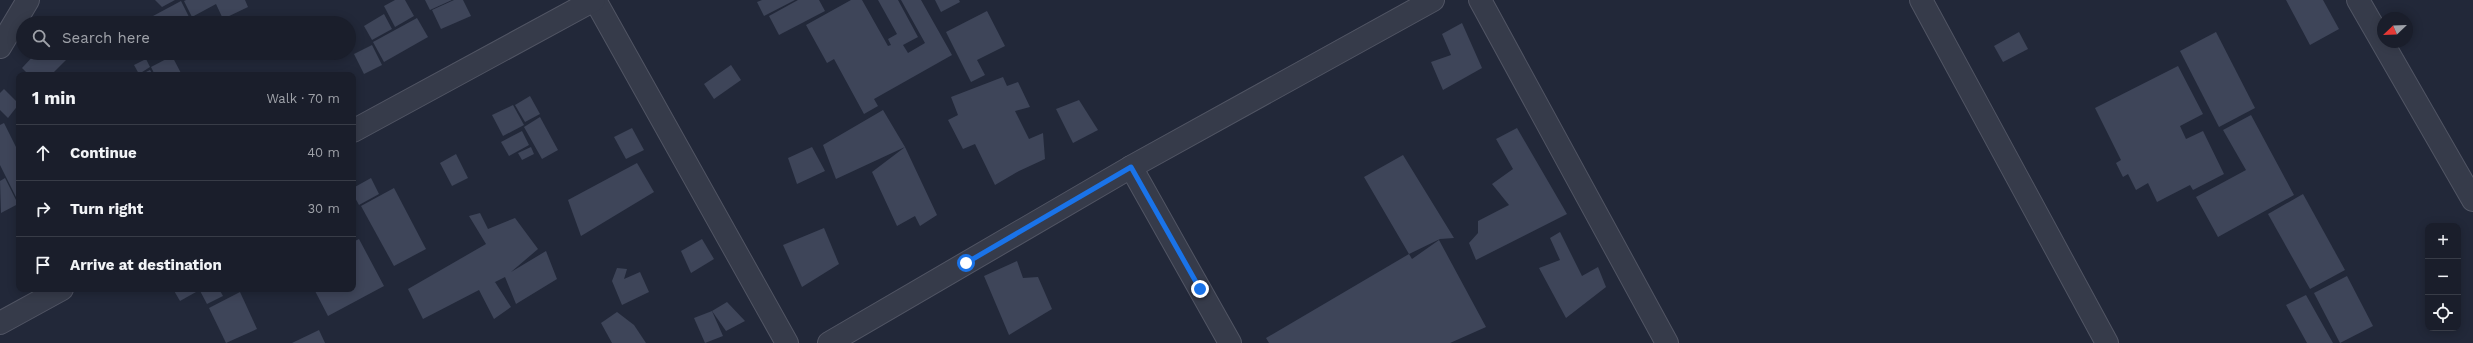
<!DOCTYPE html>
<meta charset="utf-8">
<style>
:root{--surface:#1a1e2b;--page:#232733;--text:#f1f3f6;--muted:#9fa2a9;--line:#383c47}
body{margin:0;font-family:"Work Sans",sans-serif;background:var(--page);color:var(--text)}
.controls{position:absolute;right:12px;bottom:12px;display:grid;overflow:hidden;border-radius:8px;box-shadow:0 2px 10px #0003}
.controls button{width:36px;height:36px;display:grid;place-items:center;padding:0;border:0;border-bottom:1px solid var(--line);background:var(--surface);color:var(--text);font:20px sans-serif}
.compass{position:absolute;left:2377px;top:12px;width:36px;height:36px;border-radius:50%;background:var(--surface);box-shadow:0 2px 10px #0003;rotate:247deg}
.stop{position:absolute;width:12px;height:12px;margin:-9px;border:3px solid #1a73e8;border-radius:50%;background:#fff}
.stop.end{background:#1a73e8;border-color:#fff;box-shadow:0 1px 4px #0008}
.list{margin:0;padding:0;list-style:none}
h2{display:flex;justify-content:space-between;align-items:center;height:52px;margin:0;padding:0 16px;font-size:17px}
h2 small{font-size:13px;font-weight:400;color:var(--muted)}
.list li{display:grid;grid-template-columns:26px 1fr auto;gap:12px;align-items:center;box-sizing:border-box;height:56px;padding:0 16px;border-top:1px solid var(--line)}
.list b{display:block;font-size:15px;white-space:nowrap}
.list em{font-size:13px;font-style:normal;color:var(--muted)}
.icon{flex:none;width:22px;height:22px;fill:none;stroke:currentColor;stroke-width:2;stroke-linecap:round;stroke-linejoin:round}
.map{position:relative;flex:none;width:2473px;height:343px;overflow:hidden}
.search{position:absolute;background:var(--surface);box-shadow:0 2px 10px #0003;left:16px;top:16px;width:340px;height:44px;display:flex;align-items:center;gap:10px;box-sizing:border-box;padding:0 14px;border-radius:22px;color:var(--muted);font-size:15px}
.panel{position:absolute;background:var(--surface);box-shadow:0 2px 10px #0003;left:16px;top:72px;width:340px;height:220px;border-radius:8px}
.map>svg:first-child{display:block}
.building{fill:#3e4559}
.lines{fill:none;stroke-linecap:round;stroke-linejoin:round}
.street-casing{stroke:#515564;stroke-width:24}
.street{stroke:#363b4a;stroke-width:22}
.route{stroke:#1a73e8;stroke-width:5}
</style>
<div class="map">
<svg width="2473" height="343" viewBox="0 0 2473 343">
<rect width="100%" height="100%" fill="#222839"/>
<g class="building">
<polygon points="155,0 175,0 162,7"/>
<polygon points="186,0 245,0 248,7 223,19 216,4 192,17 184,1"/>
<polygon points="395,0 405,0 414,16 395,27 384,6"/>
<polygon points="425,0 452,0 430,10"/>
<polygon points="454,0 463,0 471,16 441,29 432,10"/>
<polygon points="762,0 795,0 764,16 757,2"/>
<polygon points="798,0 819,0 825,11 779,35 769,16"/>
<polygon points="851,0 862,0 888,46 891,45 888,39 897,34 878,0 898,0 918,37 903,45 908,53 925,43 901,0 921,0 952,55 874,99 878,106 864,114 834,59 827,63 806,25"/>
<polygon points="935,0 959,0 960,2 941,12"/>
<polygon points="2286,0 2323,0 2339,29 2310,45"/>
<polygon points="181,1 192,23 157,23 153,16"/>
<polygon points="987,11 1005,46 977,60 985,75 971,82 946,32"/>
<polygon points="384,14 392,29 372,40 364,26"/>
<polygon points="151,16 154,23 138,23"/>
<polygon points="417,18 428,37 384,62 373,42"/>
<polygon points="1462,23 1482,68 1443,90 1431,62 1451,55 1442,34"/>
<polygon points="2019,32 2028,49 2003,62 1994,46"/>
<polygon points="2216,32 2255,108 2219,127 2180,51"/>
<polygon points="372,45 382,65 364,74 354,54"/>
<polygon points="36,53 67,53 70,56 51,75 29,75 22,68"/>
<polygon points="143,53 156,53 146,58"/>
<polygon points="172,56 182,75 155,75 151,67"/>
<polygon points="146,59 150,67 139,74 134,65"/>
<polygon points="731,65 741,80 714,99 704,84"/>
<polygon points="2178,66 2203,114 2180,126 2186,139 2203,131 2224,174 2193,190 2190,185 2157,202 2148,183 2136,190 2128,174 2123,177 2116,163 2121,160 2095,108"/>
<polygon points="150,70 153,75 140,75"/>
<polygon points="1003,77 1007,86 1018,82 1030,107 1015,111 1029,139 1043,133 1045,159 1019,171 995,185 975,144 963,149 948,120 958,115 951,97"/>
<polygon points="4,89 19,104 8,118 0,110 0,93"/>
<polygon points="530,96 540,114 525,122 515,105"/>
<polygon points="1079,100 1098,130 1073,143 1056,109"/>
<polygon points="513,105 524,125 503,136 492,115"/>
<polygon points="883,110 905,147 937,215 920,226 915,216 897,226 872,172 905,147 836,179 823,145"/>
<polygon points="2251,115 2294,195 2218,237 2196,197 2246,170 2223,130"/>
<polygon points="540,117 558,150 542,159 524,127"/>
<polygon points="4,123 19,153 19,203 0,165 0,125"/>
<polygon points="632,128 644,150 626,159 614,137"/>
<polygon points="1517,128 1567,214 1476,260 1469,243 1478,233 1478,221 1509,205 1492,184 1513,169 1496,139"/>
<polygon points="522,131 529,145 509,156 501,142"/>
<polygon points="531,147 534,154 522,160 518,153"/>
<polygon points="812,147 825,171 797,184 788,158"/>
<polygon points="456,154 468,178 452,186 440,163"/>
<polygon points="1403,155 1454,238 1440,239 1409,254 1364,177"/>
<polygon points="637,163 654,192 581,236 568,200"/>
<polygon points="5,178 18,204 1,213 0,181"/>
<polygon points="371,178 379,194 359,205 353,194 353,188"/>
<polygon points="394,188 426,249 394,266 361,206"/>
<polygon points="2303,194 2345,270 2310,289 2268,214"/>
<polygon points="480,213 488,229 515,218 538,249 511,272 546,251 557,279 516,304 505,277 487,286 495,282 511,307 494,319 479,290 423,319 408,289 486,244 469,216"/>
<polygon points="824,228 839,264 802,287 783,245"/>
<polygon points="1560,232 1582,276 1598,267 1606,287 1566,318 1539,268 1560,260 1550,238"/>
<polygon points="359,239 384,286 328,316 314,289 353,289 353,242"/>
<polygon points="702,239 714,259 691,273 681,251"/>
<polygon points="1439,240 1486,327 1450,343 1269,343 1266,338 1409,254 1412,259"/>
<polygon points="1017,261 1023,278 1038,277 1052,309 1009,335 984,276"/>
<polygon points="617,268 627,269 624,279 640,272 649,292 622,305 612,281"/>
<polygon points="2347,276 2373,326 2340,343 2314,293"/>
<polygon points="173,289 195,289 196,292 180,301"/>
<polygon points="199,289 219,289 223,296 207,304"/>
<polygon points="240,292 257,329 226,343 209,308"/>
<polygon points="2306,295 2333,343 2307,343 2286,305"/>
<polygon points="727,302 745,321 726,331 712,311"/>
<polygon points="712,311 723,336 705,343 694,318"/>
<polygon points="617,312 634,325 646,343 612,343 601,323"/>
<polygon points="319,330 325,343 292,343"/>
</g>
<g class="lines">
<g class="street-casing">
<g id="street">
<polyline points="595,0 787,343"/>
<polyline points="1480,0 1667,343"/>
<polyline points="1921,0 2107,343"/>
<polyline points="2358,0 2473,200"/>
<polyline points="0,47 28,0"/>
<polyline points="353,131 594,0"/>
<polyline points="1131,167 1230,343"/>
<polyline points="0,323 62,289"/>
<polyline points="829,343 1131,167 1433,0"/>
</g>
</g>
<use href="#street" class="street"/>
</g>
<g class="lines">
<polyline class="route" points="966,263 1131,167 1200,289"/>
</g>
</svg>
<div class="controls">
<button>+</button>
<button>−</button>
<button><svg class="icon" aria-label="locate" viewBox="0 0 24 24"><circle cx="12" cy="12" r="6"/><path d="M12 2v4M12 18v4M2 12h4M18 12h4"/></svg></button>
</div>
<svg class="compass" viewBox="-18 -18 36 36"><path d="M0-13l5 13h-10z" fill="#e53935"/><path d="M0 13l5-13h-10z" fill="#9fa2a9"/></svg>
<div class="stop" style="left:966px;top:263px"></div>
<div class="stop end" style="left:1200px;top:289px"></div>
<div class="search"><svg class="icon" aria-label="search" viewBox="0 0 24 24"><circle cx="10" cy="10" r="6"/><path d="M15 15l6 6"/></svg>Search here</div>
<section class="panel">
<h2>1 min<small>Walk · 70 m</small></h2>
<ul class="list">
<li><svg class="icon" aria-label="ahead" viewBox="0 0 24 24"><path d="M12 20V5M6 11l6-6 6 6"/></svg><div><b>Continue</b></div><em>40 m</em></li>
<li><svg class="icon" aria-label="right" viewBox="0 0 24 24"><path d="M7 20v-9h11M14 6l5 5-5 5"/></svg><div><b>Turn right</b></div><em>30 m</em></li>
<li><svg class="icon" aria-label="arrive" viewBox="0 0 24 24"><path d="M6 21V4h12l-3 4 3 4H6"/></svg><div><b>Arrive at destination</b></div></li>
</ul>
</section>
</div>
